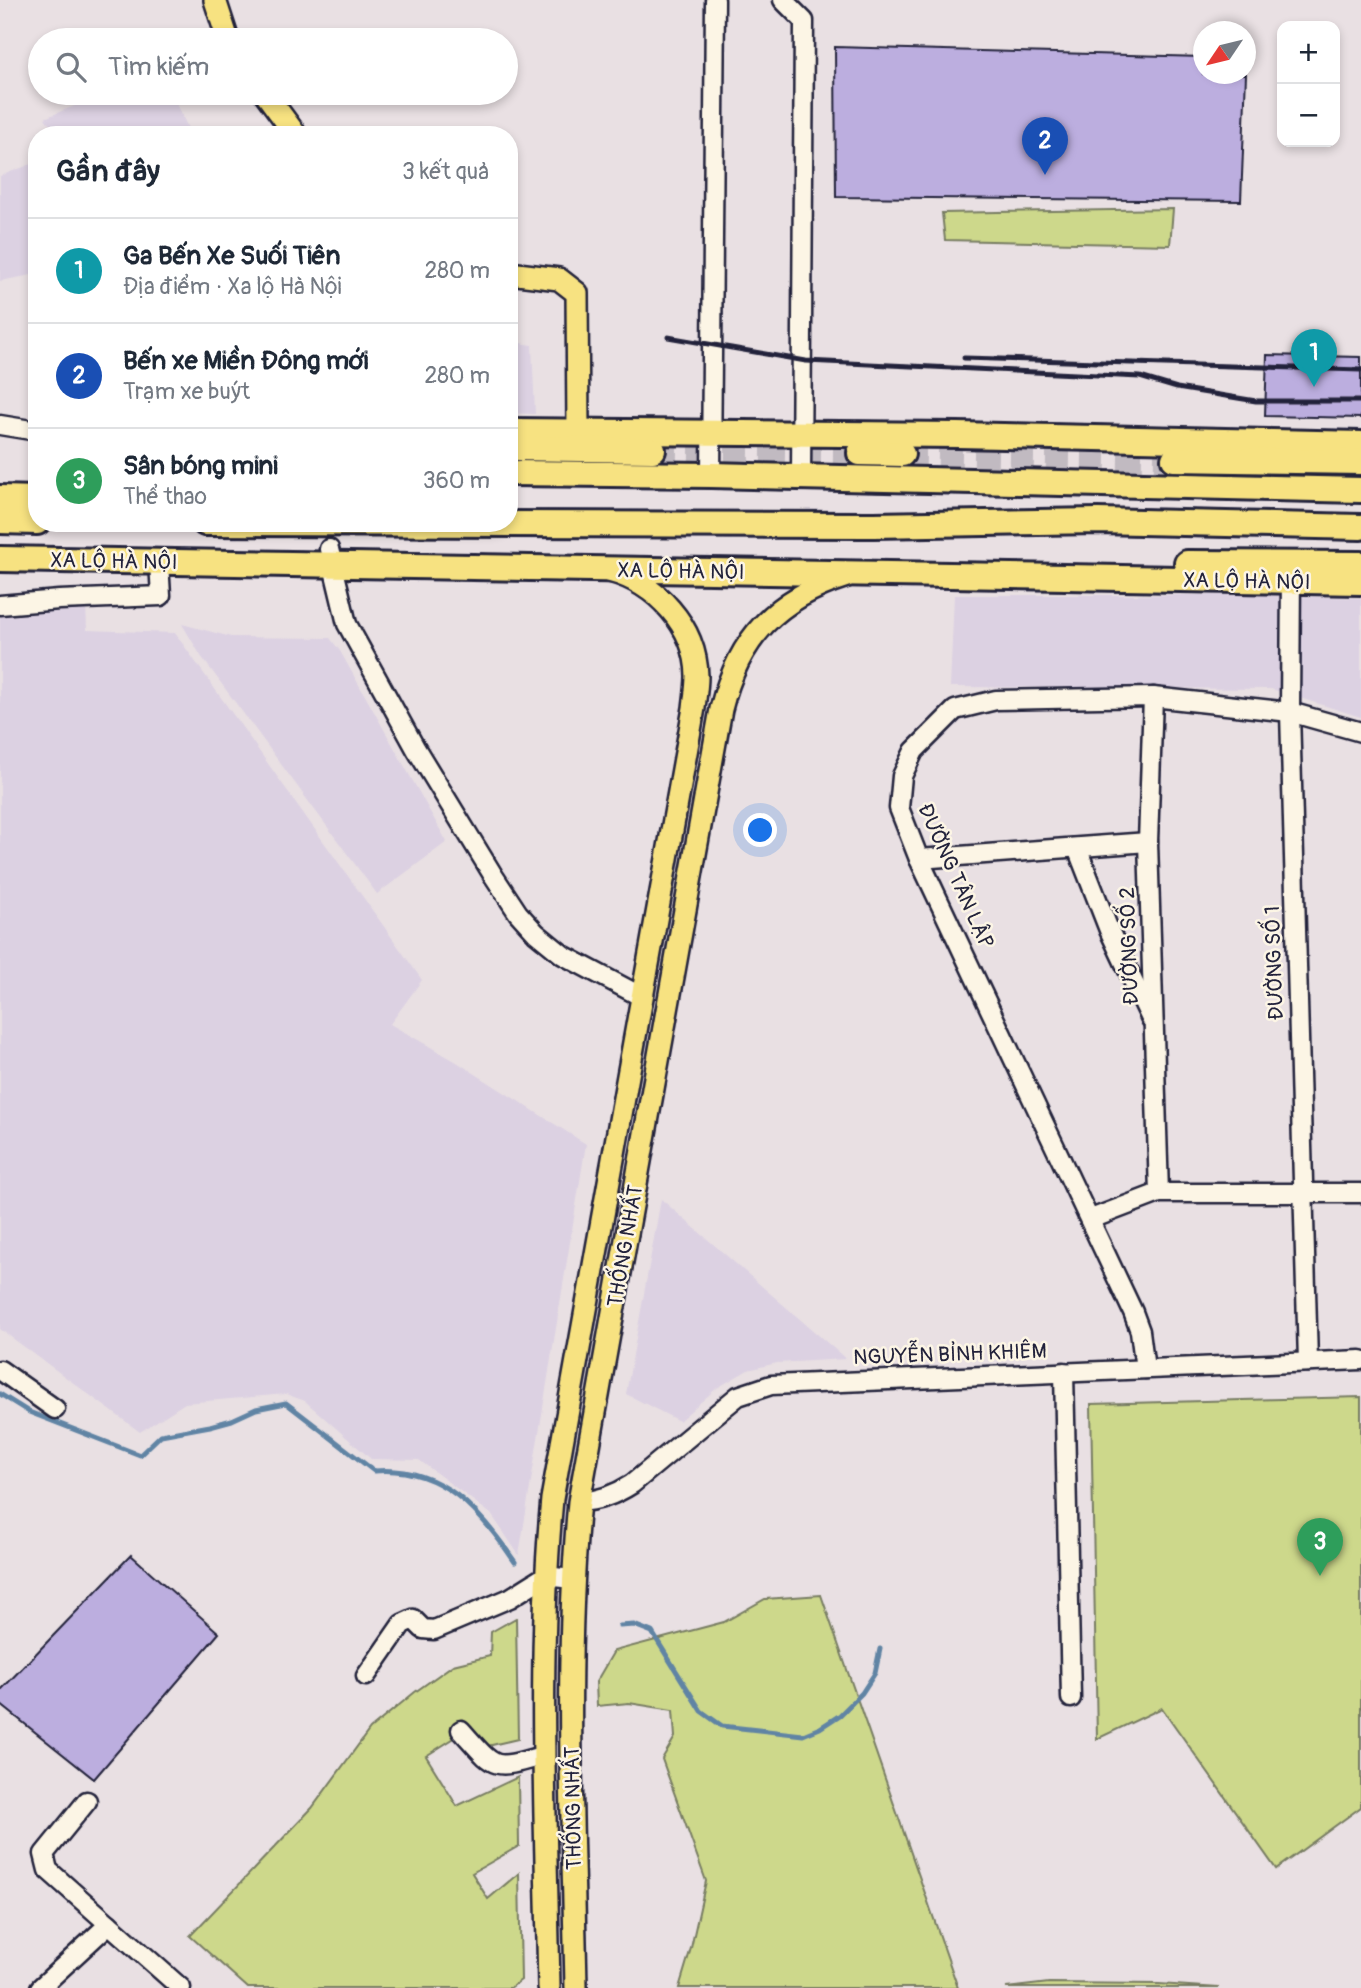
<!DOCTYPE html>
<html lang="vi">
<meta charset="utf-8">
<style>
:root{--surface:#fff;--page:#f6f6f7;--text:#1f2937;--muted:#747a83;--line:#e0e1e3;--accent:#1a73e8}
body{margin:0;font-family:Pangolin,sans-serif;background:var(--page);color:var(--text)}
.controls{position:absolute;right:21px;top:21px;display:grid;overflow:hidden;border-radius:14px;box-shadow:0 4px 10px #0003}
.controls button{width:63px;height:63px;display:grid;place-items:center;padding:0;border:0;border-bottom:2px solid var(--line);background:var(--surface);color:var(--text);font:35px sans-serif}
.compass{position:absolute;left:1193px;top:21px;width:63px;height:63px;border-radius:50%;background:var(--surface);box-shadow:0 4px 10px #0003;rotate:235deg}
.you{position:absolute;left:761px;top:831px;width:24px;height:24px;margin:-18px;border:5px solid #fff;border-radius:50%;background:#1a73e8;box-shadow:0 0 0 10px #1a73e833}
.badge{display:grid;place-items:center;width:46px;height:46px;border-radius:50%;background:var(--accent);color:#fff;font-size:23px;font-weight:700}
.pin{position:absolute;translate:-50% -58px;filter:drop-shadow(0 2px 4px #0008)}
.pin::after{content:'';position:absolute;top:37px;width:24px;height:21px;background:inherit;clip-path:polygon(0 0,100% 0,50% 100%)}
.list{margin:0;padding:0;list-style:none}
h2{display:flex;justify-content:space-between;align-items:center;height:91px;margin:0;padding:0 28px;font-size:30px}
h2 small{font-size:23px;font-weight:400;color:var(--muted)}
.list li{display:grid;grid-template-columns:46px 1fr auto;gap:21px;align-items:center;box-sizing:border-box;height:105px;padding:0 28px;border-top:2px solid var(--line)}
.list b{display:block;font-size:26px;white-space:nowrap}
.list p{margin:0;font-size:23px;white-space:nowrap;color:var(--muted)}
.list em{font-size:23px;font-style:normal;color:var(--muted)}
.icon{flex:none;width:38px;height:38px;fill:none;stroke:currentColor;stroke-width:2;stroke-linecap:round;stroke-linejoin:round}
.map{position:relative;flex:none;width:1361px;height:1988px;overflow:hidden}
.search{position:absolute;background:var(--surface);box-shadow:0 4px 10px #0003;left:28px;top:28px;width:490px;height:77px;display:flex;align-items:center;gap:18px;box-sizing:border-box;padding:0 24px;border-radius:38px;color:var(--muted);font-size:26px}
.panel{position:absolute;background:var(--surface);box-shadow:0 4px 10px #0003;left:28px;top:126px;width:490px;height:406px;border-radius:28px}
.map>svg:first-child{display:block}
.built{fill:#dcd1e2}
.green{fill:#cdd88b;stroke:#787d63;stroke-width:2}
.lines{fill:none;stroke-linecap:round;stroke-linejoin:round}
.stream{stroke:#6184a4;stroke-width:5}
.building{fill:#bcaedf;stroke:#22223b;stroke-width:2}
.highway-tunnel{stroke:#c1bac1;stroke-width:24;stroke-dasharray:24 12;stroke-linecap:butt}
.minor-casing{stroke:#22223b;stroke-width:23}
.major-casing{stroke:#22223b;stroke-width:26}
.highway-casing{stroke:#22223b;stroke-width:30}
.minor{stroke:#fcf5e5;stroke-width:18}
.major{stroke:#f7e281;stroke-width:21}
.highway{stroke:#f7e281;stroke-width:24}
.rail{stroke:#22223b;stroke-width:5}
.labels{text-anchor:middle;stroke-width:5;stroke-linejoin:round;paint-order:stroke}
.street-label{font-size:21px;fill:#22223b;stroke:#fcf5e5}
</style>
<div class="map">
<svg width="1361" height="1988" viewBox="0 0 1361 1988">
<rect width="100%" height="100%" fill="#e9e0e3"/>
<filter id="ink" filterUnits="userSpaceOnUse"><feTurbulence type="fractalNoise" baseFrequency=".0143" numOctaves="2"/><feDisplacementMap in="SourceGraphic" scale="14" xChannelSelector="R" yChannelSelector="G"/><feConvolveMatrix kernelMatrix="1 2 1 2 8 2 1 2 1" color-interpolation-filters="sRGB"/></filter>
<g filter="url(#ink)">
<g class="built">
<polygon points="106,93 172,93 191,135 57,135 45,118"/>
<polygon points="37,162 37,274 0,281 0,176"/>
<polygon points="509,341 532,345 535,414 509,413"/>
<polygon points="954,595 1261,595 1361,598 1361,717 1271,689 950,687"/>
<polygon points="86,605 87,630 175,633 422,980 390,1024 455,1061 586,1144 519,1555 491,1514 419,1460 371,1459 305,1401 286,1394 185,1403 140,1432 0,1329 0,610"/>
<polygon points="182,624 231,637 330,638 340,651 447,842 377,894 201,656"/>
<polygon points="661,1199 846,1359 777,1363 748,1370 717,1388 679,1421 626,1394"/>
</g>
<g class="green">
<polygon points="1173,209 1170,245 945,240 942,213"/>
<polygon points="1361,1397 1361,1807 1276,1869 1162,1708 1097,1739 1091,1404"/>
<polygon points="821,1595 958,1988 679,1988 691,1948 706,1881 662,1759 675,1737 673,1710 629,1703 597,1706 596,1682 614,1651 724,1622 765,1599"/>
<polygon points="516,1618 518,1739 483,1747 472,1727 426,1756 457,1806 518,1777 519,1846 472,1873 488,1899 519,1873 521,1980 510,1988 248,1988 190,1936 312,1808 370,1729 415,1692 453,1665 490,1656 491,1632"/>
<polygon points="1049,1983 1159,1984 1219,1988 1006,1988"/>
</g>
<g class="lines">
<g class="stream">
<path d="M0 1394 29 1412 140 1455 161 1435 210 1426 232 1420 256 1409 286 1403 374 1471C442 1465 481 1512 515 1562"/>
<polyline points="620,1626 634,1625 652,1632 701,1711 722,1726 803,1735 820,1728 840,1715 862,1693 875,1673 880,1649"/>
</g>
</g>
<g class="building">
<polygon points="835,47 1203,57 1203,74 1246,74 1241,201 836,197"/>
<polygon points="1267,355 1361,357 1361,418 1265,416"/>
<polygon points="131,1555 219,1633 94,1779 0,1704 0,1691"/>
</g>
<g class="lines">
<g class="highway-tunnel">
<polyline points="653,450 860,453"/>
<polyline points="902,454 1174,459"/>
</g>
<g class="minor-casing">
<g id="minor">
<polyline points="783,0 804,21 801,478"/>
<polyline points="0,425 37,431"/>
<polyline points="711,475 715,0"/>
<polyline points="329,549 347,624 416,749 493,875 518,913 536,933 563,955 642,997"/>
<polyline points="1291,571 1290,712 1308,1362"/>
<polyline points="0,605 59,600 161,596 159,562"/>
<polyline points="1153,697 1148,842 1159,1193"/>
<polyline points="1077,848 1109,930 1151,1019"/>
<polyline points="919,859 1148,842"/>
<polyline points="1091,1219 1159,1193 1361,1193"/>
<polyline points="1145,1369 1140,1331 1133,1312 919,859 899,808 902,776 914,751 955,710 996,700 1153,697 1290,712 1361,732"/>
<polyline points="0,1370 55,1409"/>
<polyline points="1064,1372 1071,1698"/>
<path d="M579 1502C599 1501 615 1495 632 1484L738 1396 771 1385 1361 1360"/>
<polyline points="366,1676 402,1624 413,1619 423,1629 434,1630 510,1598 545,1576 572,1579"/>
<path d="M461 1730C498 1771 491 1770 545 1755"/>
<polyline points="87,1801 44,1854 48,1870 181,1988"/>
<polyline points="40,1988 109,1924"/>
</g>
</g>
<g class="major-casing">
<g id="major">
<polyline points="215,0 228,40"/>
<polyline points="265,93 296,135"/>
<polyline points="509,273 559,279 577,293 578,431"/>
<path d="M549 1988C546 1825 537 1661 552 1499L694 708C695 698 697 687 697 676 696 626 656 583 609 571"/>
<path d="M576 1988C573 1826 564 1664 579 1502L721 709C739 637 777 598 847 576"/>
</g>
</g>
<g class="highway-casing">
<g id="highway">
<polyline points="509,431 958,435 1361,444"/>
<polyline points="509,448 653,450"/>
<polyline points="860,453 902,454"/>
<polyline points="1174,459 1361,462"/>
<polyline points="509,473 711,475 1361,490"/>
<polyline points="0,498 37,499"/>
<polyline points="0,521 37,522"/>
<polyline points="205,523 874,525 1098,521 1361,527"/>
<polyline points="0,559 1361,582"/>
<polyline points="1187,563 1361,564"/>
</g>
</g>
<use href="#minor" class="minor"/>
<use href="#major" class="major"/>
<use href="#highway" class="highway"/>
<g class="rail">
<polyline points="668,337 806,361 1140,377 1177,388 1256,401 1361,401"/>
<polyline points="964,358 1361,370"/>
</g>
</g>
</g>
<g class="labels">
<g class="street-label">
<text transform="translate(114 561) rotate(1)" y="7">XA LỘ HÀ NỘI</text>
<text transform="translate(681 571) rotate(1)" y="7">XA LỘ HÀ NỘI</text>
<text transform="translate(1247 581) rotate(1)" y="7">XA LỘ HÀ NỘI</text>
<text transform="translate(956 876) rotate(66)" y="7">ĐƯỜNG TÂN LẬP</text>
<text transform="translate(1129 946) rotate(-92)" y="7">ĐƯỜNG SỐ 2</text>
<text transform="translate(1274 963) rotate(-92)" y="7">ĐƯỜNG SỐ 1</text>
<text transform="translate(625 1246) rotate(-80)" y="7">THỐNG NHẤT</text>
<text transform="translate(950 1354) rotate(-2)" y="7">NGUYỄN BỈNH KHIÊM</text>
<text transform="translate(573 1808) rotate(-91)" y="7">THỐNG NHẤT</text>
</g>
</g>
</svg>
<div class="controls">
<button>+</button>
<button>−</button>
</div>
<svg class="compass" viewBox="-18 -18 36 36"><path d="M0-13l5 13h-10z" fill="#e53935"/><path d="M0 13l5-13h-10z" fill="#747a83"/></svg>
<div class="you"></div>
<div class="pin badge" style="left:1314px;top:387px;background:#0f9aa8">1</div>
<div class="pin badge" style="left:1045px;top:175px;background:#1a4fb4">2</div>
<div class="pin badge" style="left:1320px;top:1576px;background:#2e9e5b">3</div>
<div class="search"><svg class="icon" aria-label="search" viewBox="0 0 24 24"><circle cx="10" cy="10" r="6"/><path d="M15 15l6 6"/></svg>Tìm kiếm</div>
<section class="panel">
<h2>Gần đây<small>3 kết quả</small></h2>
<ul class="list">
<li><span class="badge" style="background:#0f9aa8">1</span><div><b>Ga Bến Xe Suối Tiên</b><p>Địa điểm · Xa lộ Hà Nội</p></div><em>280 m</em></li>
<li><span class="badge" style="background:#1a4fb4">2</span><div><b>Bến xe Miền Đông mới</b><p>Trạm xe buýt</p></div><em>280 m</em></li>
<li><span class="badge" style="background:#2e9e5b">3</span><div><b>Sân bóng mini</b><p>Thể thao</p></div><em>360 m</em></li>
</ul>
</section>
</div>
